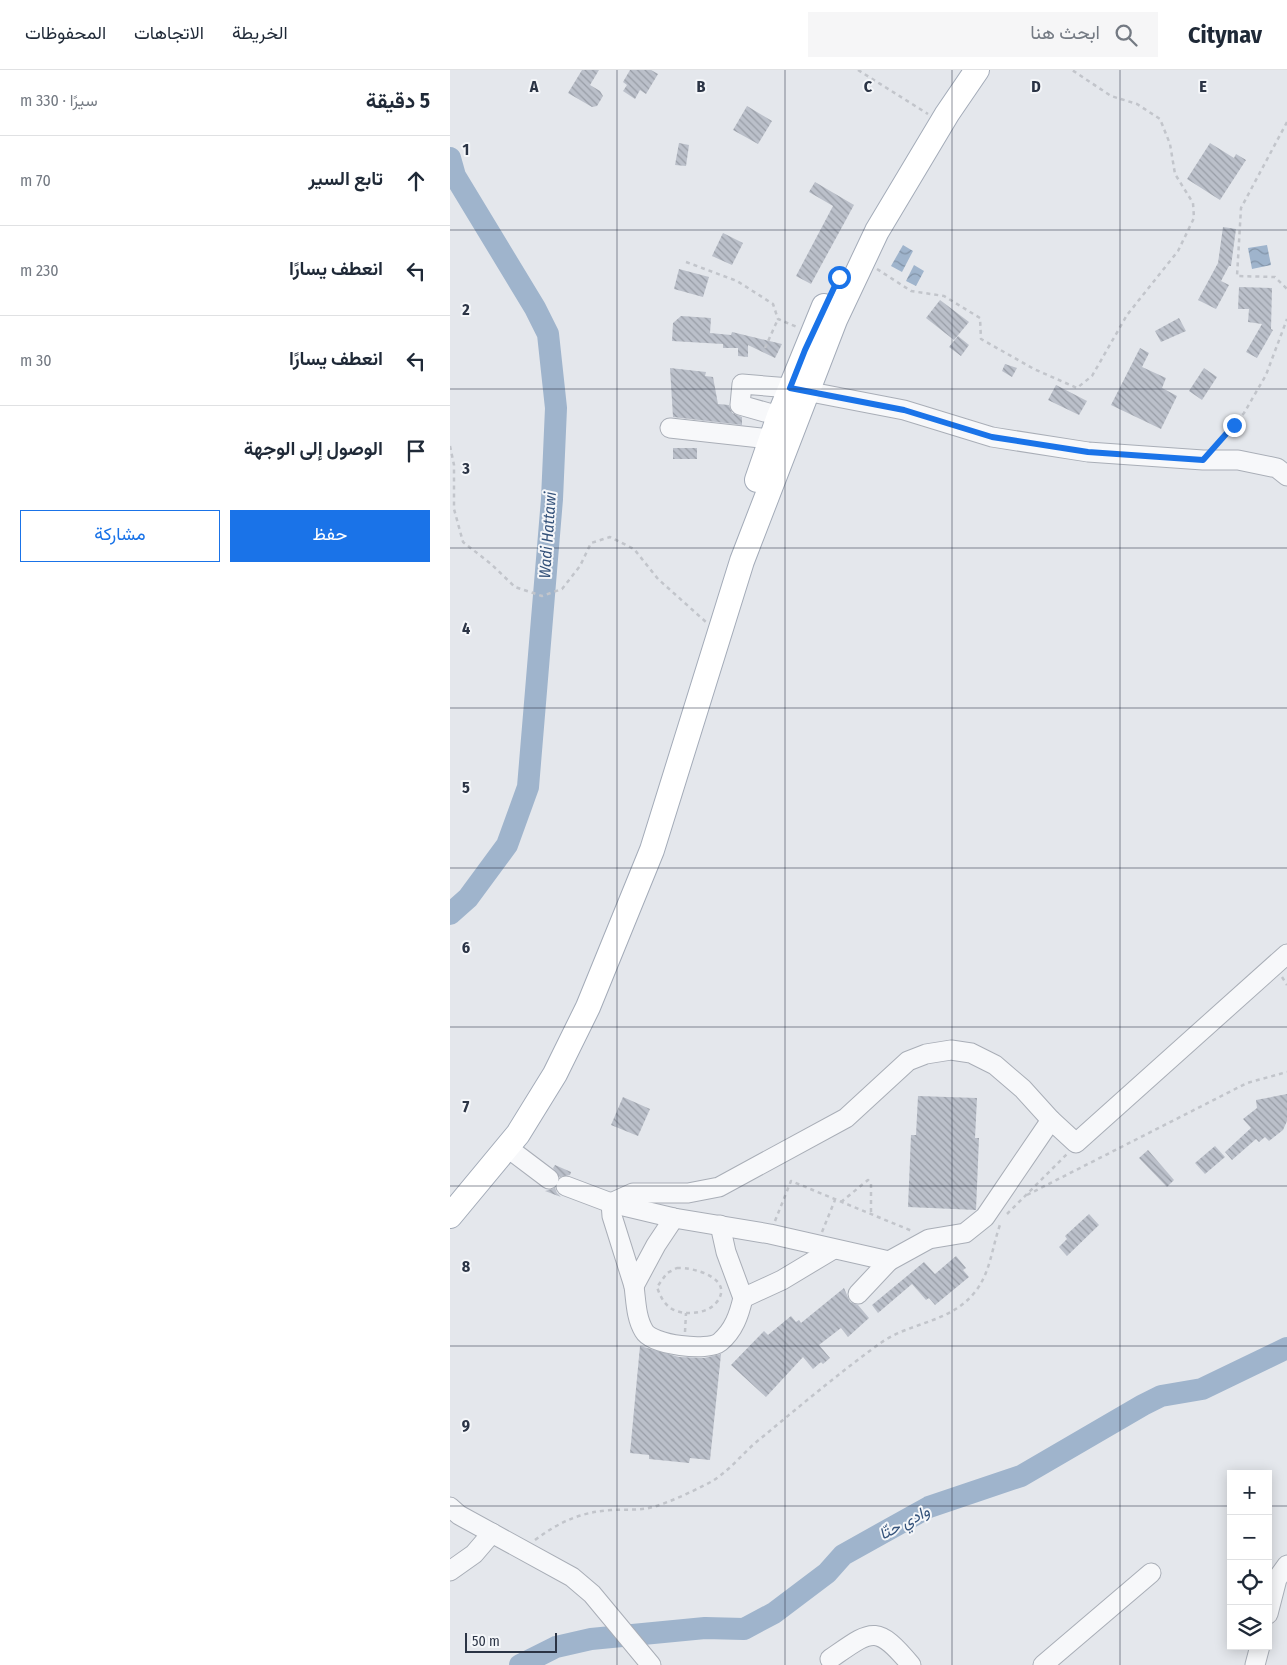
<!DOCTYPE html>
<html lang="ar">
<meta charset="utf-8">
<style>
:root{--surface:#fff;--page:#f6f6f7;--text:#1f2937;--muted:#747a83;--line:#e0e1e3;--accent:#1a73e8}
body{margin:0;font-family:"Fira Sans Condensed",Vazirmatn,sans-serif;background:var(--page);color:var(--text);direction:rtl}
.controls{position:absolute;right:15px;bottom:15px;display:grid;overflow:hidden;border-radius:0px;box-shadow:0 2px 12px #0003}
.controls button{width:45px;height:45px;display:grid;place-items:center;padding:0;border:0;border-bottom:1px solid var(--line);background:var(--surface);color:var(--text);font:25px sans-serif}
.scale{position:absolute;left:15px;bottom:12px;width:92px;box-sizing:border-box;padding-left:5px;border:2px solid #2b3445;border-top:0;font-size:14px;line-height:18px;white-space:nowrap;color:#2b3445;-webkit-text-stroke:4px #f4f6f9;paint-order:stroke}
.stop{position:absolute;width:15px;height:15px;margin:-11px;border:4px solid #1a73e8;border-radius:50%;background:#fff}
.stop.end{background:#1a73e8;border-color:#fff;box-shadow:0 1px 5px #0008}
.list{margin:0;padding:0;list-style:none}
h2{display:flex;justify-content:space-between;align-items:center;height:65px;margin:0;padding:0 20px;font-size:21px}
h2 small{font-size:16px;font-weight:400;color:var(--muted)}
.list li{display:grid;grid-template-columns:32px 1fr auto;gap:15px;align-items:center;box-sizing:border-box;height:90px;padding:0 20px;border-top:1px solid var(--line)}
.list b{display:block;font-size:19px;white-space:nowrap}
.list em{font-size:16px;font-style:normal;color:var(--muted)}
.actions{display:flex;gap:10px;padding:15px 20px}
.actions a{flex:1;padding:11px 0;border:1px solid var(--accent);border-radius:0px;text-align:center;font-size:18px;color:var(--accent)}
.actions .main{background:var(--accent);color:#fff}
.icon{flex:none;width:28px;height:28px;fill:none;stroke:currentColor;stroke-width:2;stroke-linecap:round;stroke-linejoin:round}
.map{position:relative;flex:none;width:837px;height:1595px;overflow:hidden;direction:ltr}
header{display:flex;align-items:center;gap:30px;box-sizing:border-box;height:70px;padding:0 25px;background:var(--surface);border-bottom:1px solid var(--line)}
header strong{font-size:24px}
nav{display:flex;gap:28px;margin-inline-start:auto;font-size:18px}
.search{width:350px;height:45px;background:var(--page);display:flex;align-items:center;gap:12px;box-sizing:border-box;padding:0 18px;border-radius:0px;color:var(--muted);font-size:19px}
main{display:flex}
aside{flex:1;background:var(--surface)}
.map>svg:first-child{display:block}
.water{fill:url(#water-waves)}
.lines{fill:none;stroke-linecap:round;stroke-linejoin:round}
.river{stroke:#9fb4cc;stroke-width:22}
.building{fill:url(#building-back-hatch)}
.minor-casing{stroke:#a9aeb7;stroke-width:21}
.major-casing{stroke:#a3abb8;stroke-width:26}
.path{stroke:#c2c5cb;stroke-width:2.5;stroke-dasharray:4 4;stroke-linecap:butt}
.minor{stroke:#f7f8fa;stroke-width:19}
.major{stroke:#fff;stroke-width:24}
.route{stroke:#1a73e8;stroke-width:6}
.grid{fill:none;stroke:#2b3445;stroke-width:1;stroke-opacity:0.55}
.labels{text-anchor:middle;stroke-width:4;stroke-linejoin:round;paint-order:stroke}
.water-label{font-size:16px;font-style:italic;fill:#34527a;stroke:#f4f6f9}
.grid-label{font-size:16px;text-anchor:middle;font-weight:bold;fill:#2b3445;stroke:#f4f6f9;stroke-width:4;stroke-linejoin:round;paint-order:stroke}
</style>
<header>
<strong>Citynav</strong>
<div class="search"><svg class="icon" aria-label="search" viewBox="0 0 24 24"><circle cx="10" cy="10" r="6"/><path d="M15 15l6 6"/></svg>ابحث هنا</div>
<nav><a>الخريطة</a><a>الاتجاهات</a><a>المحفوظات</a></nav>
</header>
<main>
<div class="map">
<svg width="837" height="1595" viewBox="0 0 837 1595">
<defs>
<pattern id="water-waves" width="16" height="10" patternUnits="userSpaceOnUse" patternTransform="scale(1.25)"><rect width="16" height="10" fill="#9fb4cc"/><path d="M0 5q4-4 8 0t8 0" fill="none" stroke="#8293a7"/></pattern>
<pattern id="building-back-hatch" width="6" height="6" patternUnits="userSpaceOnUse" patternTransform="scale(1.25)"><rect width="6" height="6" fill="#bbc0ca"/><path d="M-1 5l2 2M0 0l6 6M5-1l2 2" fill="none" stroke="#989da6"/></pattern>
</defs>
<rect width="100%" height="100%" fill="#e4e7ec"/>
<g class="water">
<polygon points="453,175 463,181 452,202 441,196"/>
<polygon points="817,175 821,195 802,199 798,178"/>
<polygon points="464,195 474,201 466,216 456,211"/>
</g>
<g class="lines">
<g class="river">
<polyline points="0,88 5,106 85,238 98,264 106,338 102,429 78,717 57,775 18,828 0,844"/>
<polyline points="70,1595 106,1577 141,1569 255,1558 294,1559 324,1543 377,1503 393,1485 479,1437 571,1406 693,1335 711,1326 752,1319 837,1278"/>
</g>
</g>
<g class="building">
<polygon points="132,0 149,0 140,15 150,21 153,26 147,36 142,37 118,23"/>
<polygon points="180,0 201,0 208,4 196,24 190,20 185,29 173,21 177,15 173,12"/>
<polygon points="297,36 322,51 308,74 283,60"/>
<polygon points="229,73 239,75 236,96 225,95"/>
<polygon points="760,73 784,88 786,84 796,90 770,130 737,109"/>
<polygon points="365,112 404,135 361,214 346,206 383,136 359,122"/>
<polygon points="773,157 786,159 781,196 779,196 771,211 779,215 766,239 748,230 768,193"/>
<polygon points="273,163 293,173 282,195 262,186"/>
<polygon points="229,199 259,207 253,227 224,219"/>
<polygon points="789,217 822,218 821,259 823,260 807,288 796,282 812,254 798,252 799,239 788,239"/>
<polygon points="490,230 519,252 504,270 476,248"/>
<polygon points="231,246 261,248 260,263 281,265 282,262 332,274 325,288 298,275 298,287 288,286 288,278 273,278 273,274 222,271 223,253"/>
<polygon points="729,248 736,261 711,272 705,261"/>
<polygon points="508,266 519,275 511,286 499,277"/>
<polygon points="690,278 699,283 692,297 716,308 712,318 727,326 711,359 661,335"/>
<polygon points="555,294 567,298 562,307 552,301"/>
<polygon points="220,298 256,302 255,306 263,307 268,334 279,335 282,343 292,347 292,355 223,347"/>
<polygon points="754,298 767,307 752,330 739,321"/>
<polygon points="606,315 637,331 629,345 598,330"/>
<rect x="223" y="378" width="24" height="11"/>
<polygon points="837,1024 837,1051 833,1060 819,1071 815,1067 809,1072 806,1069 782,1090 775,1082 801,1058 793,1049 807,1038 806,1030"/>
<polygon points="468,1026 527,1028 525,1068 529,1068 526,1140 458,1137 461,1065 466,1065"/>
<polygon points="173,1027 200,1039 188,1066 161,1055"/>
<polygon points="765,1076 775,1087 755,1104 745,1093"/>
<polygon points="698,1080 724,1110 717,1117 689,1088"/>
<polygon points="105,1095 121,1102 120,1105 110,1107 103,1098"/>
<polygon points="105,1118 107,1123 111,1127 95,1121"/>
<polygon points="639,1144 649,1155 617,1186 609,1177 617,1169 615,1166"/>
<polygon points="506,1186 516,1198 513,1200 519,1207 485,1235 479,1228 476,1230 462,1214 428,1243 422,1235 474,1192 485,1204"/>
<polygon points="394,1218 400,1232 408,1235 419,1248 398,1267 391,1258 369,1275 380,1288 373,1294 371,1292 363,1299 353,1287 316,1327 281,1295 314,1261 318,1265 341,1246 346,1252 349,1250 351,1253"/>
<polygon points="190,1276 229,1287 254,1288 271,1284 260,1390 240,1388 239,1393 199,1389 199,1385 180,1383"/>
</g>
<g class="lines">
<g class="minor-casing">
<g id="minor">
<polyline points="329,346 290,335 292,314 340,318 454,340 542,367 638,382 753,390 788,390 827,398 837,406"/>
<polyline points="220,358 320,369"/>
<polyline points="58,1078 99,1109"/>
<polyline points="116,1116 161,1133 224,1148 320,1164 439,1191 479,1169 515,1163 535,1147 601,1050 626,1073 837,884"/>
<polyline points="224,1148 206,1175 184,1216 162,1146 161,1133 183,1123 238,1123 269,1117 396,1048 458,991 476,984 501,980 521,983 545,995 573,1019 601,1050"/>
<polyline points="270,1155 276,1182 293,1228 332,1210 382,1180"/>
<path d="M184 1216C186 1231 186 1248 194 1261 202 1275 258 1282 270 1272 284 1260 289 1245 293 1228"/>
<polyline points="408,1224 439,1191"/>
<polyline points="0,1437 9,1445 122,1507 142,1524 201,1595"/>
<polyline points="0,1501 24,1484 42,1463"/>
<polyline points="818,1544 827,1509 837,1495"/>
<path d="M380 1589C422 1560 426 1553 461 1595"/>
<polyline points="593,1595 701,1503"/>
<polyline points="805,1595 810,1576"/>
</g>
</g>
<g class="major-casing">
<g id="major">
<polyline points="307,410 329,346 374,236"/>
<polyline points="0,1146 68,1064 105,1004 138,937 202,780 292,491 385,250 427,161 497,44 527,0"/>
</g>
</g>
<g class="path">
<polyline points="408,0 478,44"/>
<polyline points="837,52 791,138 787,206 825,207 837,219"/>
<polyline points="236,192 287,211 323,234 328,249 347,257"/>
<polyline points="427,199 461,221 494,226 530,248 531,269 584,299 627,318 642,306 677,245 728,181 744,148 743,133 725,104 720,74 710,49 687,34 661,26 622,0"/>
<polyline points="315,278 328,249"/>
<polyline points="766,375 794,343 816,305 837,249"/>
<polyline points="0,376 4,395 4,439 13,472 41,494 65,517 92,526 112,519 130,496 141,473 160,467 184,479 208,509 256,552"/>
<polyline points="832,907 837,915"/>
<polyline points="577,1125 797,1013 837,1002"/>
<polyline points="391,1132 418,1110 421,1113 421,1145"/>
<polyline points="557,1144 617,1084"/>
<polyline points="325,1151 341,1111 462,1161"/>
<polyline points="372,1162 385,1130"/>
<path d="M227 1198C244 1197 286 1209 266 1233 257 1244 234 1246 222 1239 214 1234 210 1226 207 1217L217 1203Z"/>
<polyline points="235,1262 236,1243"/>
<path d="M85 1470C109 1452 131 1442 161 1440 175 1439 189 1441 203 1437 220 1432 239 1423 255 1415 278 1404 291 1384 310 1369 350 1336 390 1302 432 1272 461 1252 500 1253 525 1222 541 1202 542 1176 551 1152"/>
</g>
<use href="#minor" class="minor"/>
<use href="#major" class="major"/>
</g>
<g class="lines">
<polyline class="route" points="389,207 355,280 340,318 454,340 542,367 638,382 753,390 784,355"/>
</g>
<path class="grid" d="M167 0V1595M335 0V1595M502 0V1595M670 0V1595M0 160H837M0 319H837M0 478H837M0 638H837M0 798H837M0 957H837M0 1116H837M0 1276H837M0 1436H781M818 1436H837"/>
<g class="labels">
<g class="water-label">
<text transform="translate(97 465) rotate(-86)" y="6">Wadi Hattawi</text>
<text transform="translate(454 1452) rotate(-28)" y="6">وادي حتّا</text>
</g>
</g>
<g class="grid-label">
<text x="84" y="22">A</text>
<text x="251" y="22">B</text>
<text x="418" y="22">C</text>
<text x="586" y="22">D</text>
<text x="753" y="22">E</text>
<text x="16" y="85">1</text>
<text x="16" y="245">2</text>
<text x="16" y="404">3</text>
<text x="16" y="564">4</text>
<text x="16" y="723">5</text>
<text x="16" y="883">6</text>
<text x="16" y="1042">7</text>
<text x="16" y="1202">8</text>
<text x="16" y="1361">9</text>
</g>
</svg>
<div class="controls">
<button>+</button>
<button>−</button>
<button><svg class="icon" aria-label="locate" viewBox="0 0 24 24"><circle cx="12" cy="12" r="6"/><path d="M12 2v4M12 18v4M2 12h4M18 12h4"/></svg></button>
<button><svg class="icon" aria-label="layers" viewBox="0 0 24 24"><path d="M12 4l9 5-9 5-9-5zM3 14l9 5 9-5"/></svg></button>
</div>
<div class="scale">50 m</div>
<div class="stop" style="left:389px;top:207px"></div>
<div class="stop end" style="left:784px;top:355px"></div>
</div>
<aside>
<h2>5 دقيقة<small>سيرًا · 330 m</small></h2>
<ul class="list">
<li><svg class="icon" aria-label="ahead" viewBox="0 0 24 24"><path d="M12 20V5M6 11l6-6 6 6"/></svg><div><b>تابع السير</b></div><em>70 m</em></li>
<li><svg class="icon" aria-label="left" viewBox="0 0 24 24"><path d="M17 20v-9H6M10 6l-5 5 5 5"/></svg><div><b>انعطف يسارًا</b></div><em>230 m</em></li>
<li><svg class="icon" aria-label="left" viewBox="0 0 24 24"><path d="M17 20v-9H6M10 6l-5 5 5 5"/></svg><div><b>انعطف يسارًا</b></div><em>30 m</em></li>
<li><svg class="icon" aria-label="arrive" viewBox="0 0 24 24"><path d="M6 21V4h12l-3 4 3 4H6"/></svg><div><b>الوصول إلى الوجهة</b></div></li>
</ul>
<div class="actions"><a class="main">حفظ</a><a>مشاركة</a></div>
</aside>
</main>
